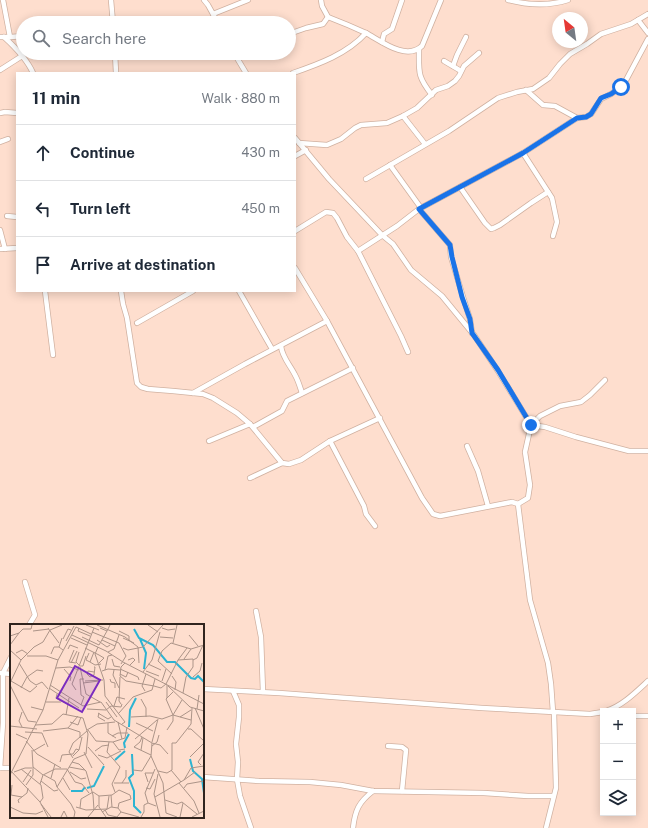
<!DOCTYPE html>
<meta charset="utf-8">
<style>
:root{--surface:#fff;--page:#f2f2f3;--text:#1f2937;--muted:#747a83;--line:#e0e1e3}
body{margin:0;font-family:"Public Sans",sans-serif;background:var(--page);color:var(--text)}
.controls{position:absolute;right:12px;bottom:12px;display:grid;overflow:hidden;border-radius:0px;box-shadow:0 2px 10px #0003}
.controls button{width:36px;height:36px;display:grid;place-items:center;padding:0;border:0;border-bottom:1px solid var(--line);background:var(--surface);color:var(--text);font:20px sans-serif}
.compass{position:absolute;left:552px;top:12px;width:36px;height:36px;border-radius:50%;background:var(--surface);box-shadow:0 2px 10px #0003;rotate:331deg}
.stop{position:absolute;width:12px;height:12px;margin:-9px;border:3px solid #1a73e8;border-radius:50%;background:#fff}
.stop.end{background:#1a73e8;border-color:#fff;box-shadow:0 1px 4px #0008}
.list{margin:0;padding:0;list-style:none}
h2{display:flex;justify-content:space-between;align-items:center;height:52px;margin:0;padding:0 16px;font-size:17px}
h2 small{font-size:13px;font-weight:400;color:var(--muted)}
.list li{display:grid;grid-template-columns:26px 1fr auto;gap:12px;align-items:center;box-sizing:border-box;height:56px;padding:0 16px;border-top:1px solid var(--line)}
.list b{display:block;font-size:15px;white-space:nowrap}
.list em{font-size:13px;font-style:normal;color:var(--muted)}
.icon{flex:none;width:22px;height:22px;fill:none;stroke:currentColor;stroke-width:2;stroke-linecap:round;stroke-linejoin:round}
.map{position:relative;flex:none;width:648px;height:828px;overflow:hidden}
.search{position:absolute;background:var(--surface);box-shadow:0 2px 10px #0003;left:16px;top:16px;width:280px;height:44px;display:flex;align-items:center;gap:10px;box-sizing:border-box;padding:0 14px;border-radius:22px;color:var(--muted);font-size:15px}
.panel{position:absolute;background:var(--surface);box-shadow:0 2px 10px #0003;left:16px;top:72px;width:280px;height:220px;border-radius:0px}
.map>svg:first-child{display:block}
.lines{fill:none;stroke-linecap:round;stroke-linejoin:round}
.minor-casing{stroke:#d0b1a1;stroke-width:6}
.minor{stroke:#fff;stroke-width:4.5}
.route{stroke:#1a73e8;stroke-width:5}
.inset-river{fill:none;stroke:#2db4d2;stroke-width:2}
.inset-road{fill:none;stroke:#ac9488;stroke-width:1}
.view{fill:#7b2cbf;fill-opacity:0.15;stroke:#7b2cbf;stroke-width:2}
.inset-edge{fill:none;stroke:#30241e;stroke-width:2}
</style>
<div class="map">
<svg width="648" height="828" viewBox="0 0 648 828">
<rect width="100%" height="100%" fill="#fedece"/>
<g class="lines">
<g class="minor-casing">
<g id="minor">
<polyline points="3,0 10,37"/>
<polyline points="111,0 113,23"/>
<polyline points="204,0 208,5 218,23"/>
<path d="M321 0 322 6 328 17C341 22 353 27 366 33 381 41 406 61 422 46L441 0"/>
<path d="M508 0C527 5 549 6 568 0"/>
<polyline points="213,14 248,0"/>
<polyline points="638,20 648,33"/>
<polyline points="289,34 306,28 323,24 328,17"/>
<polyline points="0,37 11,37 23,36"/>
<path d="M4 37C15 47 27 59 33 73"/>
<polyline points="382,42 384,34 392,29 402,0"/>
<path d="M419 49C419 72 417 76 432 95"/>
<polyline points="115,53 116,73"/>
<polyline points="234,53 246,73"/>
<polyline points="236,57 243,53"/>
<polyline points="444,61 461,71"/>
<polyline points="453,66 457,55 466,37"/>
<polyline points="0,70 22,56"/>
<path d="M293 73C319 64 347 54 366 33"/>
<polyline points="526,90 543,105 555,106 577,118"/>
<polyline points="0,113 5,112 17,113"/>
<polyline points="403,116 425,144"/>
<polyline points="295,138 329,179 382,235 393,244 411,270 442,296 474,335 498,371 531,425 545,427 576,437 629,451 648,451"/>
<polyline points="0,142 8,139"/>
<polyline points="299,143 327,145 341,139 355,128 361,125 387,123 403,116 417,108 436,90 448,86 455,81 459,76 464,66 479,53"/>
<polyline points="523,153 552,198 557,222 553,236"/>
<polyline points="295,156 306,150"/>
<polyline points="390,165 421,208"/>
<polyline points="366,179 449,131 498,98 517,92 533,89 549,78 560,64 570,54 587,44 601,34 631,24 648,14"/>
<polyline points="460,187 485,223 491,229 494,228 500,225 531,203 548,192"/>
<polyline points="419,209 450,245 451,257 463,297 470,319 472,333"/>
<polyline points="7,216 17,217"/>
<polyline points="0,230 5,249"/>
<polyline points="295,231 326,212 333,213 337,218 347,237 358,251 401,336 408,352"/>
<polyline points="0,249 17,248"/>
<polyline points="358,251 397,226 419,209 523,153 577,118 586,117 591,114 601,99 611,94 621,87 625,82 648,39"/>
<polyline points="295,268 327,321 422,498 433,514 440,516 512,502 518,504 530,600 548,663 551,684 553,712"/>
<polyline points="45,291 53,355"/>
<polyline points="121,291 123,304 127,318 137,383 141,387 148,389 173,391 203,394 213,398 237,413 250,424 282,463 289,464 301,460 330,441 380,418"/>
<polyline points="239,291 272,349"/>
<polyline points="137,323 193,291"/>
<path d="M281 346C282 357 290 365 295 375 298 380 300 387 302 393"/>
<polyline points="193,393 245,364 327,321"/>
<polyline points="253,427 282,411 287,401 353,368"/>
<polyline points="209,441 250,424"/>
<polyline points="330,441 364,506 366,514 375,526"/>
<polyline points="467,446 478,471 488,506"/>
<polyline points="250,478 282,463"/>
<polyline points="518,504 528,498 530,485 525,452 531,425 540,416 560,406 581,402 590,395 605,380"/>
<polyline points="25,582 35,615 29,625"/>
<polyline points="256,611 261,637 263,692"/>
<polyline points="1,673 11,674"/>
<polyline points="203,689 279,693 482,708 590,714 603,712"/>
<polyline points="233,691 239,705 239,717 236,744 238,762 237,779 240,796 251,828"/>
<path d="M606 711C622 706 635 693 648 681"/>
<polyline points="633,716 648,716"/>
<polyline points="388,746 402,747 406,750 402,791"/>
<polyline points="0,768 3,723 3,673 11,657"/>
<polyline points="0,768 11,768"/>
<polyline points="203,777 259,781 310,782 341,785 373,791 484,793 528,796 553,796"/>
<path d="M353 828C355 810 359 802 373 791"/>
<polyline points="546,828 556,788 554,712"/>
</g>
</g>
<use href="#minor" class="minor"/>
</g>
<g class="lines">
<polyline class="route" points="531,425 498,370 472,333 470,319 462,297 452,257 450,245 419,209 523,153 577,118 586,117 591,114 601,98 611,94 621,87"/>
</g>
<g transform="translate(10 624)">
<rect width="194" height="194" fill="#fedece"/>
<path class="inset-river" d="M124 5 129 14 143 21 157 38H165L181 54 185 55 188 52 194 58M130 15 136 29 134 45M119 103 120 86 126 74M115 124 114 119 119 110M122 130 123 150 119 154 124 167V182L131 189M180 135 183 147 192 155 194 169M105 136 115 127M77 164 84 162 94 142M61 167H72L75 163"/>
<path class="inset-road" d="M76 1 89 6M87 1 115 13 128 23M138 1 148 8M66 3 81 10M38 4 49 19M69 4 68 7 80 12M90 4 97 7 100 1M152 4 158 6 165 5M23 7 39 5M109 7 119 12V16M82 8 109 19 116 32 111 40M62 11 96 27 113 38 194 80M179 11 188 22M0 12 9 9 13 5H21L22 1M72 13 89 21M150 13 163 14M52 14 49 23 53 26M61 14 77 21M113 14 124 19M53 15 58 5 61 6M87 16 97 23 100 21M92 16 105 22M56 17 64 2M163 19 167 1M0 21 9 9M89 21 97 7M88 23 85 30 94 56 95 72 115 98 112 100M128 23 129 39M75 24 89 31M113 24 118 26 133 23 153 1M58 25 60 21 68 24M0 26 11 36M64 26 59 38 66 39M69 28 66 38 70 42H73L76 32M84 28 80 38 85 41 91 40M98 28 104 25 109 11M6 29 12 26 18 30M79 29 76 36 80 38M41 30 44 23H49M17 32H36L48 36M102 35 104 42 110 43M174 35 181 25M118 36 123 34 125 36 120 41M168 36 177 24M183 36 187 34 193 21M9 39 20 57 26 61 32 58 38 65M61 39 67 27M89 39 94 34 89 31M115 39 111 43 110 52 116 57 144 62M138 40 151 46M70 43 76 70 90 78M84 43H85L84 51 80 53 77 50 78 47 84 48M46 44 60 43 69 46M54 45 61 53 60 57M110 45 128 53 129 56M95 46 98 32 102 31M104 46 103 51 109 64M92 47 98 45 110 46M136 47 149 52M133 48 142 36 150 8M110 50 116 53 118 48M162 50 148 37 152 27 161 19 181 25 194 21M162 52 166 58 165 66M17 53 27 46 33 47M110 53 109 77 111 80M183 53 190 47 192 39M100 55 101 58 105 59V64M1 57 20 68 27 62M75 57 93 56M152 57 156 45M0 59 11 36 24 23 33 18 40 6 52 1M73 59 89 57M156 60 168 36 183 35V43L176 53 173 69M0 61 18 97 26 98M40 61 73 82 91 78 104 96 142 119 141 132 153 159 156 189 167 193M144 62 151 64 156 60M158 62 180 83 194 87M11 64 17 53M39 64 69 84M66 66 62 60 84 4M135 67 132 62 136 50M163 68 156 75 163 91 181 96M47 70 46 74 61 82M157 74V61M131 75 136 84V93M36 78H51M96 78 107 93M71 81 74 73 71 71 70 55H74M104 82 107 73 115 75M21 83 33 86M185 84 194 105M77 85 96 86M187 85 189 71M96 86 101 82 111 83 112 80M88 89 98 95 101 93M89 89 88 93 95 97M109 89 123 73 142 66 145 55M56 91 59 74M121 93 140 92 152 95 163 91 172 76M170 93 181 86M60 98 68 101 71 93M108 98 112 115M98 99V109L106 114M126 99 143 107M25 101 42 100 53 90 73 94 78 110 76 130 64 135 47 163 61 180 65 188 64 193M0 102 27 105M12 103 9 97 12 88M58 104 70 108V114M178 105H181L194 117M77 106 87 100 105 98M78 106 86 117 103 118 115 114 117 103M157 106 163 97V91M33 107 58 104 68 92M15 108 32 109 38 123M6 110 17 115M102 112 108 109H118M132 113 130 118 124 123 141 131M125 115 147 96M16 117 27 130 51 144M99 118 97 128 110 143 102 160 105 168M103 118 109 126 115 125M142 118 148 95M142 119 150 121 158 130M142 122 147 118 149 111M78 123 94 141M22 126 23 143 33 151 30 160M131 126 133 114M23 127 35 120M85 127 92 122 99 121M74 128 82 144M88 131 97 134 111 127M63 132 69 126 72 113M180 133 194 119M63 134 59 128 63 119 77 107M50 138 52 131 63 130 66 125 69 126M62 138 69 140 76 147 83 171M191 141 188 138 194 129M59 143 75 146M11 145 31 161 33 174 30 178M0 146 30 178 38 193M123 146 132 147 141 132M161 146 171 158M148 147 157 149 162 146V119H166L181 100 182 84M4 148 15 144H24M60 148 71 155 76 154M148 150 144 170 150 193M0 151 33 86 48 36 66 3M33 151 45 145H57L65 158 72 160 79 169M34 151 45 157 47 163M41 154 45 140M53 154 60 166M174 156 185 148M31 157 44 167 48 166M13 158 21 146M138 158 135 149H143M104 159H119M112 159 116 153V146M169 159 184 177 189 189M2 161 1 171 12 173M16 161 23 151V145M136 164 140 165 145 155M174 164 177 160 194 157M83 171 84 186M101 171 102 183M89 172 102 171 109 166 120 171 121 175 109 179 108 184 111 188 107 193M145 173 174 156 181 144 194 142M155 176 167 180 172 178 187 190M9 179 8 176 17 169 18 164M138 179 135 169 145 145M31 180 41 193M0 183 13 189 26 190 33 187M66 183 76 186 97 185M70 184 71 175 83 168 89 172V183L96 193M97 185 99 172M95 186 98 191 107 193M92 188 101 183 108 184M111 188 129 193M51 193 54 187 57 193M78 193 88 181M131 193 134 188V181L138 179 146 182M170 193 173 179M182 193 194 187"/>
<path class="view" d="M65 42 90 56 72 88 47 74Z"/>
<rect width="194" height="194" class="inset-edge"/>
</g>
</svg>
<div class="controls">
<button>+</button>
<button>−</button>
<button><svg class="icon" aria-label="layers" viewBox="0 0 24 24"><path d="M12 4l9 5-9 5-9-5zM3 14l9 5 9-5"/></svg></button>
</div>
<svg class="compass" viewBox="-18 -18 36 36"><path d="M0-13l5 13h-10z" fill="#e53935"/><path d="M0 13l5-13h-10z" fill="#747a83"/></svg>
<div class="stop" style="left:621px;top:87px"></div>
<div class="stop end" style="left:531px;top:425px"></div>
<div class="search"><svg class="icon" aria-label="search" viewBox="0 0 24 24"><circle cx="10" cy="10" r="6"/><path d="M15 15l6 6"/></svg>Search here</div>
<section class="panel">
<h2>11 min<small>Walk · 880 m</small></h2>
<ul class="list">
<li><svg class="icon" aria-label="ahead" viewBox="0 0 24 24"><path d="M12 20V5M6 11l6-6 6 6"/></svg><div><b>Continue</b></div><em>430 m</em></li>
<li><svg class="icon" aria-label="left" viewBox="0 0 24 24"><path d="M17 20v-9H6M10 6l-5 5 5 5"/></svg><div><b>Turn left</b></div><em>450 m</em></li>
<li><svg class="icon" aria-label="arrive" viewBox="0 0 24 24"><path d="M6 21V4h12l-3 4 3 4H6"/></svg><div><b>Arrive at destination</b></div></li>
</ul>
</section>
</div>
